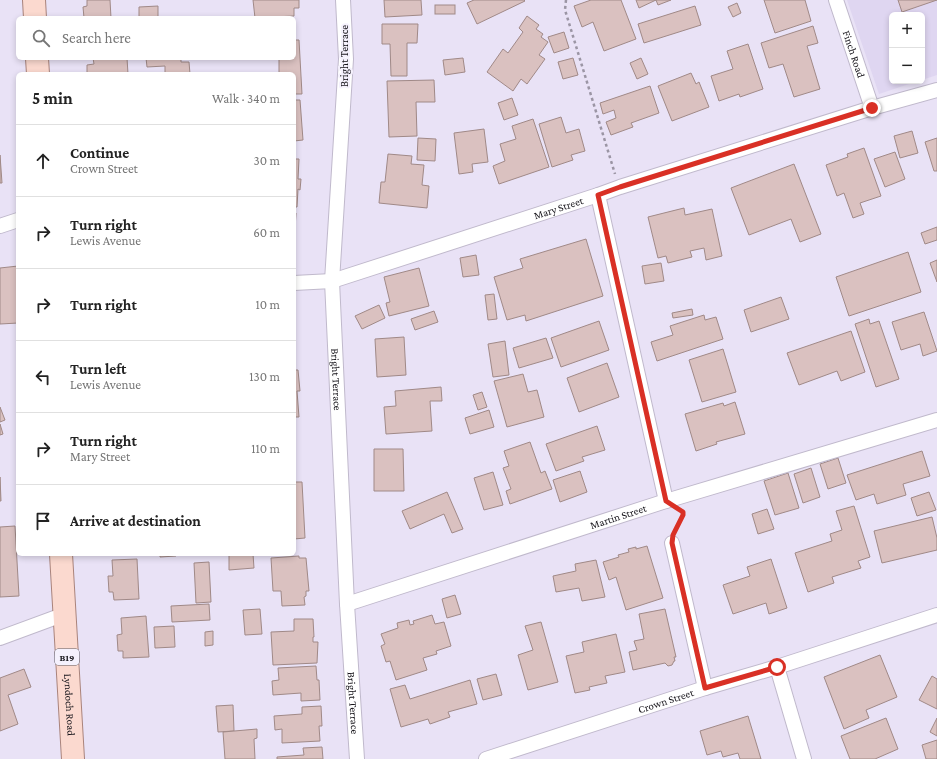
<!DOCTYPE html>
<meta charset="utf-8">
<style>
:root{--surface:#fff;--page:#f6f6f6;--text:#222;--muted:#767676;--line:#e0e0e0}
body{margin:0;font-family:"Crimson Pro",serif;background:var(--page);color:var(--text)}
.controls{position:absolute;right:12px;top:12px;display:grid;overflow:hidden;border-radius:6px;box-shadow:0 2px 6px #0003}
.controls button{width:36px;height:36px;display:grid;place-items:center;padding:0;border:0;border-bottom:1px solid var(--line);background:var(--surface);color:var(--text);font:20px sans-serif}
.stop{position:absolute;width:12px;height:12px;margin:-9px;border:3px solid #d93025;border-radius:50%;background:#fff}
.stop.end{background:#d93025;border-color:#fff;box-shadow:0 1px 4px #0008}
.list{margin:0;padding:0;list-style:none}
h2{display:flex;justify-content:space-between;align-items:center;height:52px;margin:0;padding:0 16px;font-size:17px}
h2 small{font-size:13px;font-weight:400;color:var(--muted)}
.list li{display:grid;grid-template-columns:26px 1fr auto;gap:12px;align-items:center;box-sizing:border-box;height:72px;padding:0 16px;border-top:1px solid var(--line)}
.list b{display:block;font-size:15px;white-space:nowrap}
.list p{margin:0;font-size:13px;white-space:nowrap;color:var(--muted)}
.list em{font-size:13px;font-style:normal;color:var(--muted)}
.icon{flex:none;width:22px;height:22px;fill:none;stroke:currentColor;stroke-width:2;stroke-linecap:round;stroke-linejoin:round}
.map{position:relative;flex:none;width:937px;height:759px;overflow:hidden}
.search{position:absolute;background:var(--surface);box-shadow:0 2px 6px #0003;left:16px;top:16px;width:280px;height:44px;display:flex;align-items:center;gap:10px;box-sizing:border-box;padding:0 14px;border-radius:6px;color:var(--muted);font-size:15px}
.panel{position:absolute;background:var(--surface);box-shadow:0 2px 6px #0003;left:16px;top:72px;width:280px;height:484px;border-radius:6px}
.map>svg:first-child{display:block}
.built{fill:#dfd6f1}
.building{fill:#dac1c0;stroke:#a08987}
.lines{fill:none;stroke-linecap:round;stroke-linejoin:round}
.street-casing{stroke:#c0b9cc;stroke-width:16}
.primary-casing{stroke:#a9837b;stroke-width:24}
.path{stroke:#9b95a4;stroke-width:2.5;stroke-dasharray:3 3;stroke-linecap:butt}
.street{stroke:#fff;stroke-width:14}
.primary{stroke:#fbd9cf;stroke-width:22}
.route{stroke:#d93025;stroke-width:5}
.labels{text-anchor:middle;stroke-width:4;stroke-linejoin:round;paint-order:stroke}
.shield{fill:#f5f1fd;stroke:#59565e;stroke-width:1}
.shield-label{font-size:10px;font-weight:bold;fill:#16141a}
.street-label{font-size:11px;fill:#16141a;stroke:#f5f1fd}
</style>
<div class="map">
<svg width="937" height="759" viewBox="0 0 937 759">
<rect width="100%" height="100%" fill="#e9e2f6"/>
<polygon class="built" points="847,0 937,0 937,75 922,80 922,15 892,15 892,81 918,81 879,94"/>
<g class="building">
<polygon points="87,0 110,0 111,18 84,18 83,7 87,6"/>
<polygon points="253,0 299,0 299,8 294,8 294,16 255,18"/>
<polygon points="384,0 421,0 422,15 385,17"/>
<polygon points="474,0 524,0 525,1 477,24 467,3"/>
<polygon points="591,0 621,0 636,39 604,51 593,22 582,27 574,6"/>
<polygon points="636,0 671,0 658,5 656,0 639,8"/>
<polygon points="764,0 805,0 811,21 775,33"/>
<polygon points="898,0 937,0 902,12"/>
<polygon points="737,3 741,13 733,17 728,7"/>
<rect x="435" y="5" width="20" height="9"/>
<polygon points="158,6 158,18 139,18 139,7"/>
<polygon points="695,6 701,25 644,43 638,24"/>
<polygon points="527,16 539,25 536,29 543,34 541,37 548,42 539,55 545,59 527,84 521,79 513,91 487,72 503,49 508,53 523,32 519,28"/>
<polygon points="382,24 418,24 417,43 407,43 407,76 391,76 390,44 382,44"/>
<polygon points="813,26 818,43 807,46 820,89 794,97 783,64 769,68 761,43"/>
<polygon points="564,32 569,48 554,53 548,37"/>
<polygon points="294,40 299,40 302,94 294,94 294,74 279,74 279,58 294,58"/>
<polygon points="748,44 763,89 740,97 739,94 719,101 711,76 733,69 727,51"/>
<polygon points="93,58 127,58 128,74 87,74 87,65 94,64"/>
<polygon points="146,58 181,58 181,62 189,62 190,74 165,74 165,66 147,67"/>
<polygon points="463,58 465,72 445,75 443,60"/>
<polygon points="573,58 578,75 563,79 558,62"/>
<polygon points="641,58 648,74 637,79 630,63"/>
<polygon points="691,73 696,84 699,82 709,107 672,121 658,86"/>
<polygon points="434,80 435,102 416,102 417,136 389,137 387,81"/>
<polygon points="650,86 659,113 631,123 633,127 611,135 606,122 616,118 614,110 603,114 600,103"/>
<polygon points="512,98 518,115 504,120 498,103"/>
<polygon points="294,100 300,100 303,140 294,141"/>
<polygon points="561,117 566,133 579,129 585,151 571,155 573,160 552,167 539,124"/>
<polygon points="533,119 549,167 499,184 493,166 505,161 500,144 516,139 512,126"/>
<polygon points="484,129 488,162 472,164 473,172 459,174 454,133"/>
<polygon points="912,131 918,153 900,158 894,136"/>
<polygon points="418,138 436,139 435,161 417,160"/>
<polygon points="937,138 937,171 934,171 925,142"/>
<polygon points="864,148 881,196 860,203 864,214 853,218 844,193 837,196 826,165 848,157 847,154"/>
<polygon points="895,152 905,179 885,187 874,159"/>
<polygon points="388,154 412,156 411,164 424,165 422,185 429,186 427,208 379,203 381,182 385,182"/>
<polygon points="0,155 2,183 0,183"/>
<polygon points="294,159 299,159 298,179 301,179 300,190 298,189 297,207 294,207"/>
<polygon points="794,164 821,234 800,242 791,219 749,235 731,188"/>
<polygon points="684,208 685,215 712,209 722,256 706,260 704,248 690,251 692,257 668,263 666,256 658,258 648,217"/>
<polygon points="294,213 296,213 294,245"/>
<polygon points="937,227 937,240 925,244 921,233"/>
<polygon points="586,239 603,296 526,321 525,315 507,320 494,277 523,268 520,259"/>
<polygon points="908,252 921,292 849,316 836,277"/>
<polygon points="476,255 479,275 463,277 460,258"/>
<polygon points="937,260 937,282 930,263"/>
<polygon points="661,263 664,281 645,284 642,266"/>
<polygon points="18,266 18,323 0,324 0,268"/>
<polygon points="419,268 429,306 389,316 386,303 390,302 384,277"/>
<polygon points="494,294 497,319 488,320 485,295"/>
<polygon points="781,297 789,319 751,332 744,310"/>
<polygon points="379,305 385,318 362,329 355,316"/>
<polygon points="692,309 693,315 673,318 672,313"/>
<polygon points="434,311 438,322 415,330 411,319"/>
<polygon points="924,312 937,351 923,356 920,344 901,350 892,322"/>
<polygon points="704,315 705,320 716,317 723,339 657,361 651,342 673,335 670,326"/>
<polygon points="869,319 870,324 879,321 899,379 876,387 855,324"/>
<polygon points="599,321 609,350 561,367 551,338"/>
<polygon points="851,331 865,372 841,381 837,371 799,385 787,353"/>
<polygon points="404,337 406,375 377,377 375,339"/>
<polygon points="546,338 553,358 519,368 513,348"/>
<polygon points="505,341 509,375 493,377 488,344"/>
<polygon points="723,349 736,392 702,402 689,360"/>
<polygon points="607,363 619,397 579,412 567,378"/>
<polygon points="294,370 298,370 300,391 297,391 299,417 294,417"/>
<polygon points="523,374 528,392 537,390 544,417 507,427 494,381"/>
<polygon points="441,387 442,401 430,401 432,431 386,434 384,407 396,406 395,391"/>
<polygon points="482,392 487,407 478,410 473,395"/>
<polygon points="735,402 745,434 716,442 717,444 696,451 685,414 723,403 724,406"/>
<polygon points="0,407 5,420 0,422"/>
<polygon points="489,410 494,427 470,434 465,418"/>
<polygon points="0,424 3,434 0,435"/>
<polygon points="597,426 605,450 582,457 584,461 556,471 546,444"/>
<polygon points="530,442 541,473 545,471 552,489 510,504 506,491 511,489 503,468 509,466 504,451"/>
<polygon points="374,449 403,449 404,491 374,491"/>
<polygon points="922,451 930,476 903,484 906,495 877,504 874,494 856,500 847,475"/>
<polygon points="838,458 846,483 828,489 820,464"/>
<polygon points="811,468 820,497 803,503 794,474"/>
<polygon points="580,471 587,492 560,502 553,480"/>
<polygon points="493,472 503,505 484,510 474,478"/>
<polygon points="788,473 799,508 775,515 764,481"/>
<polygon points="0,477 1,501 0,501"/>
<polygon points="294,482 302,482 305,538 294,539"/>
<polygon points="447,492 463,529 452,533 444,514 410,529 402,511"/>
<polygon points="929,492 936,510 917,516 911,498"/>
<polygon points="854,506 870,557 858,561 861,568 832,577 834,583 808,592 795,553 832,541 830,534 842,530 836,511"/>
<polygon points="767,509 774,529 758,534 752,514"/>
<polygon points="932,517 937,538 937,550 882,563 874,531"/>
<polygon points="15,526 19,596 0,597 0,527"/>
<polygon points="647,546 663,598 626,610 616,577 609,580 603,562 619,557 618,555 629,552 628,549 636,547 636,549"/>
<polygon points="160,554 176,554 176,556 160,557"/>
<polygon points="229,554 253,554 254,568 229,570"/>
<polygon points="299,556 299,558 306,558 309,591 306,591 306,596 304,597 305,605 282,606 281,591 273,591 271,558"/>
<polygon points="137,559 139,599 114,600 113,592 109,592 108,576 113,576 112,560"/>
<polygon points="771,559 787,608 769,614 766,603 733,614 723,585 750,576 747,567"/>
<polygon points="596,560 605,597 582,601 579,588 556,592 553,576 576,571 575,564"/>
<polygon points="209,562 211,602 196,603 194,563"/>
<polygon points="455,595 461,614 447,618 442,599"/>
<polygon points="209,604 210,620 172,622 171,606"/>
<polygon points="260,609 262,634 245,635 243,610"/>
<polygon points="665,609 676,657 674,657 675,661 674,661 672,665 668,666 665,663 633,670 629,652 637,650 634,641 644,639 639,614"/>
<polygon points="432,615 435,624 444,622 451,646 436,651 437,654 423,658 427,670 396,680 390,661 386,662 381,646 385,644 381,634 398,628 397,623 409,620 410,625 414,624 413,621"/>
<polygon points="146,616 149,657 123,658 123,651 118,651 117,635 122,634 121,618"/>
<polygon points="294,619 313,619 314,637 313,637 313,642 318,642 317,663 273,665 271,632 294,631"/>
<polygon points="541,622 558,682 528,690 518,655 533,650 525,626"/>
<polygon points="174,626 175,647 155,648 154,627"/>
<polygon points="213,631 213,645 205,646 205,632"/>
<polygon points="616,634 625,672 605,676 607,683 589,687 590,690 575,693 566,656 584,652 582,642"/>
<polygon points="880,655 897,697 866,710 869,718 844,729 824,677"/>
<polygon points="316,666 317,680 319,680 320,700 301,701 301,693 273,695 272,681 279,680 278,668"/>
<polygon points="24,669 31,687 8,695 18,724 0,731 0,678"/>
<polygon points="496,674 502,695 483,700 477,679"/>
<polygon points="932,676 937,679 937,709 919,700"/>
<polygon points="470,680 477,704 448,712 450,717 430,724 428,719 401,727 390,689 405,685 410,699"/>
<polygon points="233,705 234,731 218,732 216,706"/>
<polygon points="321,706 322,726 319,726 320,741 282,743 282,729 275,730 274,716 302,714 302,707"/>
<polygon points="748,716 761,759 740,759 738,753 723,757 721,751 707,755 700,731"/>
<polygon points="886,718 898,749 875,759 850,759 841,736"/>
<polygon points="937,718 937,736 930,732"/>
<polygon points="257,729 257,738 254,739 255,759 225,759 223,732"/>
<polygon points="937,740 937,759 926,759 922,745"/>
<polygon points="322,747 323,759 277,759 277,757 304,755 303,748"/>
</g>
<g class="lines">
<g class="street-casing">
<g id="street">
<path id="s1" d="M343 0 346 59 332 281 347 604 357 759"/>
<path id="s2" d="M836 0 872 108"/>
<polyline points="598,195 666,501"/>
<polyline points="0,226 18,220"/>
<path id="s3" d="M294 283 332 281 598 195 620 187 872 108 937 90"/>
<polyline points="672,543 705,688"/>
<path id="s4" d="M347 604 666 501 937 420"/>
<polyline points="0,638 65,614"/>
<polyline points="777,667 804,759"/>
<path id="s5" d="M486 759 705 688 777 667 937 615"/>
</g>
</g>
<g class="primary-casing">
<g id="primary">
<polyline points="34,0 35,18"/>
<polyline points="37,58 38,74"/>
<path id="s6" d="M61 554 73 759"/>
</g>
</g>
<g class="path">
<polyline points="566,0 565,10 615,174"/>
<polyline points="676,528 683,515 683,513"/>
</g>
<use href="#street" class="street"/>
<use href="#primary" class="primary"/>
</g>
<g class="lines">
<polyline class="route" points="777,667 705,688 672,543 673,535 683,515 683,512 666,501 598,195 620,187 872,108"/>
</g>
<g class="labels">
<rect class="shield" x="55" y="649" width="24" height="16" rx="3"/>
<g class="shield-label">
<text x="67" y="661">B19</text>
</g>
<g class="street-label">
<text dy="4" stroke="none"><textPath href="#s2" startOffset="57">Finch Road</textPath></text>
<text transform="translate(344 56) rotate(-90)" y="4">Bright Terrace</text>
<text dy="4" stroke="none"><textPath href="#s3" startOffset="276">Mary Street</textPath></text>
<text dy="4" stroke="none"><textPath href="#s1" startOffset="380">Bright Terrace</textPath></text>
<text dy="4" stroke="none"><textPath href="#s4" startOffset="285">Martin Street</textPath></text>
<text dy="4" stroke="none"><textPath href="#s5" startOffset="189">Crown Street</textPath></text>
<text dy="4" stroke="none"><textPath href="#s1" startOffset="704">Bright Terrace</textPath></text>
<text dy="4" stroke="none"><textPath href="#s6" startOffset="151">Lyndoch Road</textPath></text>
</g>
</g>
</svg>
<div class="controls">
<button>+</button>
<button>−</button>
</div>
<div class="stop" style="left:777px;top:667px"></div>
<div class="stop end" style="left:872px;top:108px"></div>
<div class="search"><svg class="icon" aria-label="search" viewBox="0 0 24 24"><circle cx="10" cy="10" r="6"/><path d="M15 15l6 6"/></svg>Search here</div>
<section class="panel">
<h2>5 min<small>Walk · 340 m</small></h2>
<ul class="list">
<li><svg class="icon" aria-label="ahead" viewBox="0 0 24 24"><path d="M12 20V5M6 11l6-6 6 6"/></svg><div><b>Continue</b><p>Crown Street</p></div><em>30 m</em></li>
<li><svg class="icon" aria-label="right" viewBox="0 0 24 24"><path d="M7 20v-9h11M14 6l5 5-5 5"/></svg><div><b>Turn right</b><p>Lewis Avenue</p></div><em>60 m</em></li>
<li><svg class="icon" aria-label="right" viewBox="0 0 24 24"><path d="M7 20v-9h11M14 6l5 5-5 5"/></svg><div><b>Turn right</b></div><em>10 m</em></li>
<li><svg class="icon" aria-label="left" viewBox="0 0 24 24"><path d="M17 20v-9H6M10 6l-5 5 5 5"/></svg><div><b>Turn left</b><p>Lewis Avenue</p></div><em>130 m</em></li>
<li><svg class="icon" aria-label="right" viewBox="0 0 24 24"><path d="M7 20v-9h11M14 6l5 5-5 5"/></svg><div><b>Turn right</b><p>Mary Street</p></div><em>110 m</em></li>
<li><svg class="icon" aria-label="arrive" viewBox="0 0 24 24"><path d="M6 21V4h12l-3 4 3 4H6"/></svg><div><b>Arrive at destination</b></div></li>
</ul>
</section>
</div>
